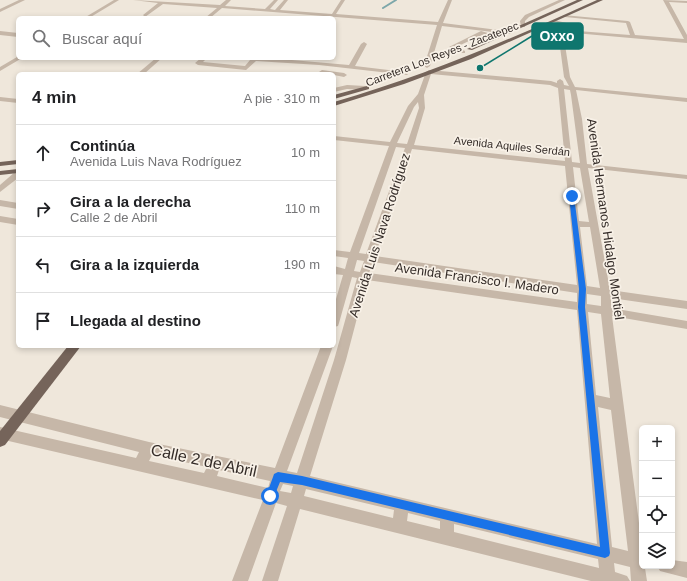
<!DOCTYPE html>
<html lang="es">
<meta charset="utf-8">
<style>
:root{--surface:#fff;--page:#f2f2f2;--text:#202124;--muted:#757577;--line:#e0e0e0}
body{margin:0;font-family:Arial,sans-serif;background:var(--page);color:var(--text)}
.controls{position:absolute;right:12px;bottom:12px;display:grid;overflow:hidden;border-radius:6px;box-shadow:0 2px 6px #0003}
.controls button{width:36px;height:36px;display:grid;place-items:center;padding:0;border:0;border-bottom:1px solid var(--line);background:var(--surface);color:var(--text);font:20px sans-serif}
.stop{position:absolute;width:12px;height:12px;margin:-9px;border:3px solid #1a73e8;border-radius:50%;background:#fff}
.stop.end{background:#1a73e8;border-color:#fff;box-shadow:0 1px 4px #0008}
.list{margin:0;padding:0;list-style:none}
h2{display:flex;justify-content:space-between;align-items:center;height:52px;margin:0;padding:0 16px;font-size:17px}
h2 small{font-size:13px;font-weight:400;color:var(--muted)}
.list li{display:grid;grid-template-columns:26px 1fr auto;gap:12px;align-items:center;box-sizing:border-box;height:56px;padding:0 16px;border-top:1px solid var(--line)}
.list b{display:block;font-size:15px;white-space:nowrap}
.list p{margin:0;font-size:13px;white-space:nowrap;color:var(--muted)}
.list em{font-size:13px;font-style:normal;color:var(--muted)}
.icon{flex:none;width:22px;height:22px;fill:none;stroke:currentColor;stroke-width:2;stroke-linecap:round;stroke-linejoin:round}
.map{position:relative;flex:none;width:687px;height:581px;overflow:hidden}
.search{position:absolute;background:var(--surface);box-shadow:0 2px 6px #0003;left:16px;top:16px;width:320px;height:44px;display:flex;align-items:center;gap:10px;box-sizing:border-box;padding:0 14px;border-radius:6px;color:var(--muted);font-size:15px}
.panel{position:absolute;background:var(--surface);box-shadow:0 2px 6px #0003;left:16px;top:72px;width:320px;height:276px;border-radius:6px}
.map>svg:first-child{display:block}
.lines{fill:none;stroke-linecap:round;stroke-linejoin:round}
.stream{stroke:#7da7aa;stroke-width:2}
.minor{fill:#c6b7a8;fill-rule:evenodd}
.major{fill:#75645a;fill-rule:evenodd}
.route{fill:#1a73e8}
.labels{text-anchor:middle;stroke-width:3.5;stroke-linejoin:round;paint-order:stroke}
.far-street-label{font-size:11px;fill:#342c28;stroke:#f8f1e7}
.street-label{font-size:13px;fill:#342c28;stroke:#f8f1e7}
.near-street-label{font-size:16px;fill:#342c28;stroke:#f8f1e7}
.leader{fill:none;stroke:#0f766e;stroke-width:1.5}
.callout-dot{fill:#0f766e;stroke:#f8f1e7;stroke-width:1.5}
.callout{fill:#0f766e;stroke:#0f766e;stroke-width:1.5}
.callout-label{font-size:14px;text-anchor:middle;font-weight:bold;fill:#fff}
</style>
<div class="map">
<svg width="687" height="581" viewBox="0 0 687 581">
<rect width="100%" height="100%" fill="#efe7db"/>
<g class="lines">
<polyline class="stream" points="383,8 396,0"/>
<g class="minor">
<polygon points="19,0 25,0 0,12 0,9"/>
<polygon points="114,0 119,0 89,18 84,18"/>
<polygon points="133,0 220,5 226,0 231,0 225,6 265,9 274,0 278,0 270,9 275,10 284,0 288,0 280,10 332,14 341,0 345,0 336,14 438,22 448,0 452,0 443,23 513,32 510,34 442,26 430,66 427,68 424,66 437,25 222,8 210,18 205,18 217,8 163,4 145,17 143,15 158,3"/>
<polygon points="559,0 565,0 529,17 525,21 525,27 521,27 520,21 525,15"/>
<path d="M663 0 687 1V3L669 2 687 35V43L563 32 570 77 575 87 687 98V102L576 90 582 119 587 164 687 175V179L588 168 610 290 687 301V309L611 298V308L687 321V329L612 316 642 546V566H648L645 568 647 581H631L630 567 614 563 615 572 627 576 630 581H591L300 509 278 581H262L287 506 276 503 248 581H232L263 500 0 439V427L136 458 139 452 0 417V405L149 442 275 468 321 346H333L287 471 297 473 334 360 357 278 352 277 339 323 338 326 334 327V306L343 275 334 274V266L345 269 348 258 334 256V250L350 252 389 146 334 140V136L390 142 408 106 418 94 426 72 429 70 551 81 557 83V81L560 79 563 81 564 85 569 86 564 77 558 32 536 29 539 27 573 30 574 28 554 22V20L579 26 578 31 630 35 626 23 565 17 563 15 628 21 630 22 635 35 684 39ZM431 74 550 85 558 88 565 161 414 145 425 108 424 95ZM564 89 570 90 571 95 580 163 572 162ZM418 102 419 108 407 144 397 143 414 107ZM396 147 405 148 366 254 359 253ZM412 149 565 166 577 285 375 256ZM573 167 580 168 589 222 579 221ZM580 227H590L600 288 587 286ZM357 260 364 261 360 272 354 271ZM373 262 577 293V302L369 273ZM367 280 577 310 597 544 310 476 346 360ZM587 294 601 296V306L587 304ZM588 312 601 314 610 398 596 395ZM598 407 611 410 628 551 612 547ZM152 455 207 467 204 473 149 461ZM219 470 270 481 268 488 217 476ZM283 484 293 486 291 493 280 491ZM306 489 394 510 393 518 304 496ZM408 513 440 521V529L407 521ZM454 524 598 559 599 568 454 532Z"/>
<polygon points="0,31 18,33 18,37 0,35"/>
<polygon points="481,31 491,34 488,36 482,35 456,47 465,51 465,53 461,53 449,47"/>
<polygon points="364,42 367,44 355,66 405,72 408,74 407,75 319,65 256,61 246,70 198,65 195,63 201,58 207,58 203,62 245,66 250,60 240,58 269,58 349,65 361,44"/>
<polygon points="17,57 22,58 0,71 0,67"/>
<polygon points="156,58 162,58 144,74 137,74"/>
<polygon points="322,70 344,73 347,75 344,77 334,75 334,74 320,73 319,72"/>
<polygon points="347,85 365,86 368,88 365,90 347,89 334,92 334,88"/>
<polygon points="0,97 18,99 18,103 0,101"/>
<polygon points="15,172 18,172 18,178 0,192 0,185"/>
<polygon points="0,200 18,203 18,209 0,206"/>
<polygon points="0,216 18,219 18,225 0,222"/>
<polygon points="672,560 687,562 687,578 660,571 657,566 672,566"/>
</g>
<g class="major">
<polygon points="577,0 583,0 472,50 467,49"/>
<path d="M597 0H603L471 59 404 84 334 106V102C425 76 511 39 597 0Z"/>
<polygon points="367,86 369,87 369,89 334,99 334,95"/>
<polygon points="18,160 18,164 0,166 0,162"/>
<polygon points="18,169 18,173 0,175 0,171"/>
<polygon points="68,346 81,346 5,445 0,447 0,431"/>
</g>
</g>
<polygon class="route" points="572,194 574,196 586,289 585,307 610,553 609,556 605,558 302,485 280,482 273,499 270,501 267,499 266,496 273,477 274,474 278,472 302,476 600,547 578,307 579,289 569,196"/>
<g class="labels">
<g class="far-street-label">
<text transform="translate(442 54) rotate(-21)" y="4">Carretera Los Reyes - Zacatepec</text>
<text transform="translate(512 146) rotate(6)" y="4">Avenida Aquiles Serdán</text>
</g>
<g class="street-label">
<text transform="translate(606 219) rotate(82)" y="5">Avenida Hermanos Hidalgo Montiel</text>
<text transform="translate(379 235) rotate(-72)" y="5">Avenida Luis Nava Rodríguez</text>
<text transform="translate(477 278) rotate(8)" y="5">Avenida Francisco I. Madero</text>
</g>
<g class="near-street-label">
<text transform="translate(204 460) rotate(12)" y="6">Calle 2 de Abril</text>
</g>
</g>
<path class="leader" d="M480 68L532 36"/>
<circle class="callout-dot" cx="480" cy="68" r="4"/>
<rect class="callout" x="532" y="23" width="51" height="26" rx="4"/>
<g class="callout-label">
<text x="557" y="41">Oxxo</text>
</g>
</svg>
<div class="controls">
<button>+</button>
<button>−</button>
<button><svg class="icon" aria-label="locate" viewBox="0 0 24 24"><circle cx="12" cy="12" r="6"/><path d="M12 2v4M12 18v4M2 12h4M18 12h4"/></svg></button>
<button><svg class="icon" aria-label="layers" viewBox="0 0 24 24"><path d="M12 4l9 5-9 5-9-5zM3 14l9 5 9-5"/></svg></button>
</div>
<div class="stop" style="left:270px;top:496px"></div>
<div class="stop end" style="left:572px;top:196px"></div>
<div class="search"><svg class="icon" aria-label="search" viewBox="0 0 24 24"><circle cx="10" cy="10" r="6"/><path d="M15 15l6 6"/></svg>Buscar aquí</div>
<section class="panel">
<h2>4 min<small>A pie · 310 m</small></h2>
<ul class="list">
<li><svg class="icon" aria-label="ahead" viewBox="0 0 24 24"><path d="M12 20V5M6 11l6-6 6 6"/></svg><div><b>Continúa</b><p>Avenida Luis Nava Rodríguez</p></div><em>10 m</em></li>
<li><svg class="icon" aria-label="right" viewBox="0 0 24 24"><path d="M7 20v-9h11M14 6l5 5-5 5"/></svg><div><b>Gira a la derecha</b><p>Calle 2 de Abril</p></div><em>110 m</em></li>
<li><svg class="icon" aria-label="left" viewBox="0 0 24 24"><path d="M17 20v-9H6M10 6l-5 5 5 5"/></svg><div><b>Gira a la izquierda</b></div><em>190 m</em></li>
<li><svg class="icon" aria-label="arrive" viewBox="0 0 24 24"><path d="M6 21V4h12l-3 4 3 4H6"/></svg><div><b>Llegada al destino</b></div></li>
</ul>
</section>
</div>
